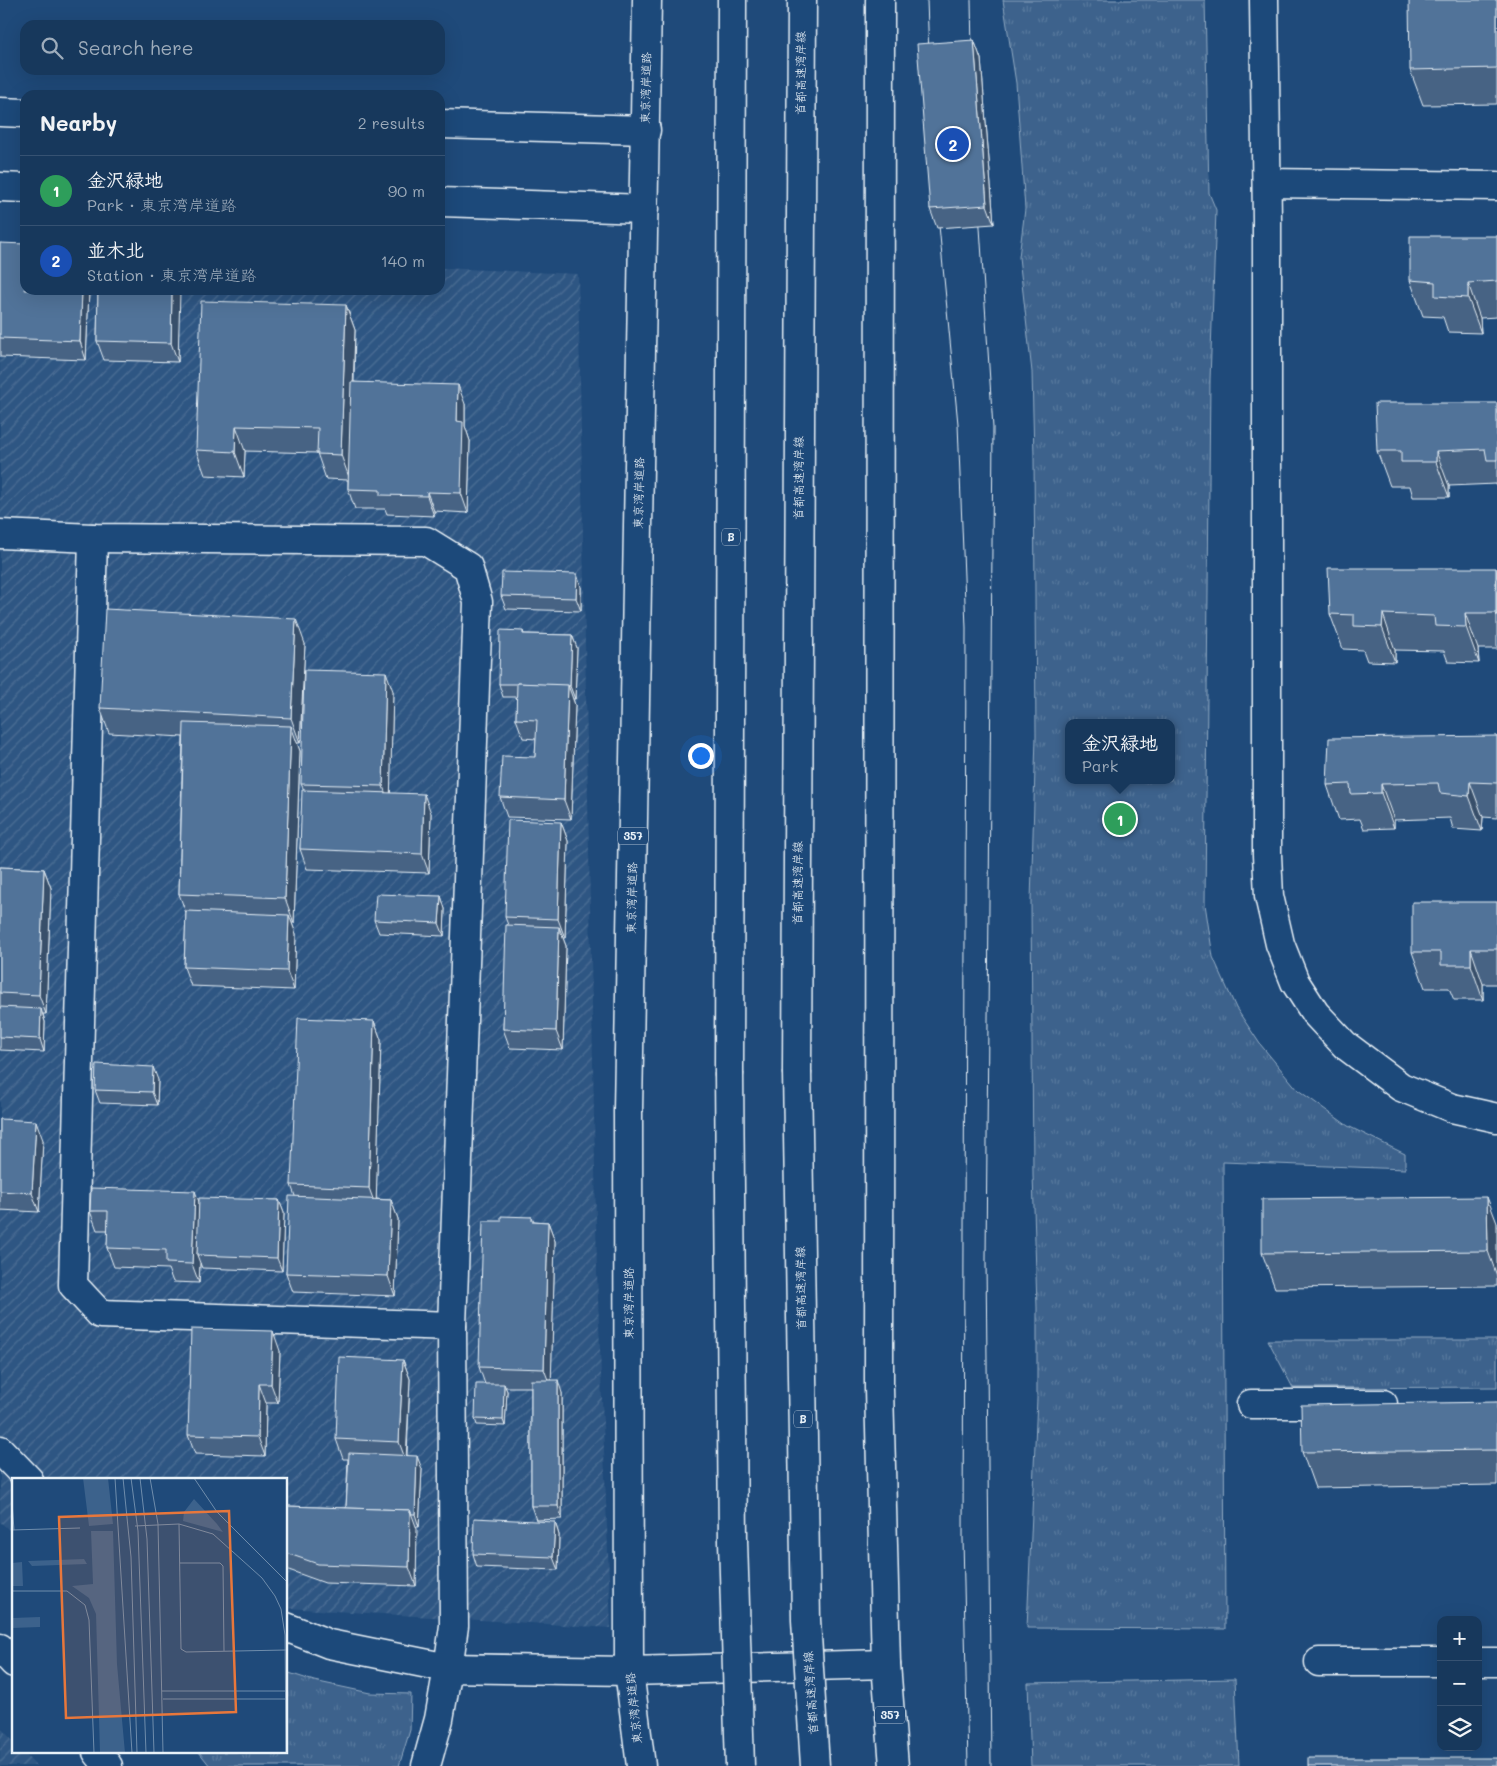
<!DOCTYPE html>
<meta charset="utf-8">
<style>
:root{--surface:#17385c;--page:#244365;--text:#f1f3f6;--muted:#9eacbb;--line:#365272;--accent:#ffd166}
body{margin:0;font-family:Mali,"Klee One",sans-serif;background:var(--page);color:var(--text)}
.controls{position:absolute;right:15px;bottom:15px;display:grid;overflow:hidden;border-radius:10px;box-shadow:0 5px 20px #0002}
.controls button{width:45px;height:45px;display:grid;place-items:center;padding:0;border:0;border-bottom:1px solid var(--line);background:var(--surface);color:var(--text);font:25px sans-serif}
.you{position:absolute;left:700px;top:755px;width:18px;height:18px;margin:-12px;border:4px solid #fff;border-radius:50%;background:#1a73e8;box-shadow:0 0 0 8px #1a73e833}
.badge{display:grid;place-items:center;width:32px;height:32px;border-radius:50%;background:var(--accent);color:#fff;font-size:16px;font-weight:700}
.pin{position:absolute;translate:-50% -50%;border:2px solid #fff;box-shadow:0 1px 5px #0006}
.popup{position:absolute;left:1065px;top:719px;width:110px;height:65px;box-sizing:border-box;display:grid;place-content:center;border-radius:10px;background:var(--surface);filter:drop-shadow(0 1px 4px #0005);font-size:16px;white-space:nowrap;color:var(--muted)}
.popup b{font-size:19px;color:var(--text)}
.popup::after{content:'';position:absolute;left:50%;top:100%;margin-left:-10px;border:10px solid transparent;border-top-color:var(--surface)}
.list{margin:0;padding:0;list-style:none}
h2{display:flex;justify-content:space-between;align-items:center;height:65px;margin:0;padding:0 20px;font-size:21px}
h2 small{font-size:16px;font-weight:400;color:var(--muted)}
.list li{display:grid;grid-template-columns:32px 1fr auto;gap:15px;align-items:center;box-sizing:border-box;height:70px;padding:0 20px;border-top:1px solid var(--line)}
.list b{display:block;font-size:19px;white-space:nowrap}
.list p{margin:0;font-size:16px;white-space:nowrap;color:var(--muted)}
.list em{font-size:16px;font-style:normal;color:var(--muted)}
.icon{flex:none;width:28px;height:28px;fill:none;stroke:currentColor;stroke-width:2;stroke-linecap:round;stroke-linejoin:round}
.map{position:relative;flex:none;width:1497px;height:1766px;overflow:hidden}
.search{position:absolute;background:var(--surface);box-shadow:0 5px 20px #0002;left:20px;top:20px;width:425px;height:55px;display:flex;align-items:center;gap:12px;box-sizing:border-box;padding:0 18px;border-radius:15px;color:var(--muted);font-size:19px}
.panel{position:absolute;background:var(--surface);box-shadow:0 5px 20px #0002;left:20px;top:90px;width:425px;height:205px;border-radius:15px}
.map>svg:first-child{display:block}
.industrial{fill:url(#industrial-furrows)}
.park{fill:url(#park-tufts);stroke:#92aac2;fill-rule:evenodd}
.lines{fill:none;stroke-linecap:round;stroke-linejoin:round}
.street-casing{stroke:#e8f1f8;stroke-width:31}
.secondary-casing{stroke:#e8f1f8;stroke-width:31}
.highway-casing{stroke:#e8f1f8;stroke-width:31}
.street{stroke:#1f4a7a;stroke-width:28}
.secondary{stroke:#1f4a7a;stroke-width:28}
.highway{stroke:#1f4a7a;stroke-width:28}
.tram{stroke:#e8f1f8;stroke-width:1}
.highway-bridge-casing{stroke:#e8f1f8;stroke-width:31;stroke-linecap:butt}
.highway-bridge{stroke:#1f4a7a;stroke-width:28}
.wall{fill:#466384;stroke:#e8f1f8}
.shaded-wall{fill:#39506b;stroke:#e8f1f8}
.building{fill:#517399;stroke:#e8f1f8}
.labels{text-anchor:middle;stroke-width:4;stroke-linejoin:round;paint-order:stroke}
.shield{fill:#1f4a7a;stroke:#acbfd2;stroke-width:1}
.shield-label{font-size:11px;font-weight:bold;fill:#e8f1f8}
.street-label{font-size:12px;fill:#e8f1f8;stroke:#1f4a7a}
.inset-road{fill:none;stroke:#6f8dac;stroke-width:1}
.view{fill:#e8773b;fill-opacity:0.15;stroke:#e8773b;stroke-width:2.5}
.inset-edge{fill:none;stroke:#e8f1f8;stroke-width:2.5}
</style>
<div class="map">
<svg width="1497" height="1766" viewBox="0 0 1497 1766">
<defs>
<pattern id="industrial-furrows" width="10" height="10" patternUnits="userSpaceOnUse" patternTransform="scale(1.25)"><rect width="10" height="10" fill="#2e5683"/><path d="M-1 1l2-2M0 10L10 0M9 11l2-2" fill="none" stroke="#4c6f95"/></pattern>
<pattern id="park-tufts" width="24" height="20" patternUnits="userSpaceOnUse" patternTransform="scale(1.25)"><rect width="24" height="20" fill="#3c628c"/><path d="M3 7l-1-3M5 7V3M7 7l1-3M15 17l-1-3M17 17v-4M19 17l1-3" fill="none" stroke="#58799d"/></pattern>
</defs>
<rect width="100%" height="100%" fill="#1f4a7a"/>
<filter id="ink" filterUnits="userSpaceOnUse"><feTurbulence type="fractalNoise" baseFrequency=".02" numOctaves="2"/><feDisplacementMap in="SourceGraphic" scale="10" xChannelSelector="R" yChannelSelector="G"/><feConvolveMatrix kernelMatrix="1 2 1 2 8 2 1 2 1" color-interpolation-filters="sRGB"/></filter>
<g filter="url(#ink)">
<g class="industrial">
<polygon points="0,249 25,290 440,290 440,268 578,274 597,1273 611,1628 286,1608 286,1480 14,1480 14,1534 0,1522"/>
<polygon points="0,1727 14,1742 14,1752 23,1752 36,1766 0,1766"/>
</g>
<g class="park">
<path d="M1003 0H1205L1209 193 1216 210 1210 380 1205 904 1213 957 1236 1008 1260 1044 1298 1090 1348 1126 1405 1154V1169L1223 1162 1225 1629 1027 1628 1037 1398V1308L1033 1174 1031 901 1036 736 1034 457 1032 372 1019 257 1025 209 1016 83ZM1069 723H1171V780H1069Z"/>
<polygon points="1268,1340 1497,1340 1497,1387 1293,1388"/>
<polygon points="286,1672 314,1681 370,1693 411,1694 410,1730 399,1766 210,1766 199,1752 286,1752"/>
<polygon points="1235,1679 1239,1766 1031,1766 1028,1683"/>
</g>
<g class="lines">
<g class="street-casing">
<g id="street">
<polyline points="1267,183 1497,186"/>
<polyline points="1251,1404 1383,1404"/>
<polyline points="426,1766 439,1719 448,1668"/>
</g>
</g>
<g class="secondary-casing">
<g id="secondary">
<polyline points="1264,0 1267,221 1267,855 1269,896 1280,944 1295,982 1315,1013 1345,1045 1401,1087 1452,1108 1497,1118"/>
<polyline points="0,112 25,113"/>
<polyline points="440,124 646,130"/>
<polyline points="0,187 25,188"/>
<polyline points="440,202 644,209"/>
<polyline points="0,534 93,538 426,541 468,567 478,602 452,1326 454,1626 448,1668"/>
<polyline points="93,538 73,1285 100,1314 452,1326"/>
<polyline points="0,1450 29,1480"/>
<polyline points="286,1627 329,1644 448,1668 629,1671 886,1664"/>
<polyline points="0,1648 14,1663"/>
<polyline points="1319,1662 1441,1662"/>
<polyline points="1478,1662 1497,1662"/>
<polyline points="97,1752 108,1766"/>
</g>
</g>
<g class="highway-casing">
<g id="highway">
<polyline points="880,0 879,1388 886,1664 894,1766"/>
<polyline points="797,1072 802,0"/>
<polyline points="729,1073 732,0"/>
<polyline points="641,1766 629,1671 628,1111 647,0"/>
</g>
</g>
<use href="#street" class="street"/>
<use href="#secondary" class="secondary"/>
<use href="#highway" class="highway"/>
<g class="tram">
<polyline points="927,0 929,57"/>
<polyline points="971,0 972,52"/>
<polyline points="979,212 993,428 986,1259 991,1766"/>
<polyline points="938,215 958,424 966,628 963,1539 968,1766"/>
</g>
<g class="highway-bridge-casing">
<g id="highway-bridge">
<polyline points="797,1072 806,1620 815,1766"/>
<polyline points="729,1073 733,1541 740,1766"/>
</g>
</g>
<use href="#highway-bridge" class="highway-bridge"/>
</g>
<g class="wall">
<polygon points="1497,0 1497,104 1423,105 1410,70"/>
<polygon points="974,40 981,59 994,224 937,228 930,209"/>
<polygon points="1497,236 1497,317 1480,318 1481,333 1448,332 1443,317 1423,316 1410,280"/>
<polygon points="0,243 89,290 86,360 0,357"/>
<polygon points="98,290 179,290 178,362 104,360 97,341"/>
<polygon points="346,305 355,330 354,382 465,404 465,426 470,441 468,513 434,511 434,516 387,514 385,509 355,509 348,489 348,480 326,479 317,453 245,451 244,477 205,475 196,450"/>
<polygon points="1497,403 1497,488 1496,484 1449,486 1449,497 1413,497 1410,486 1390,486 1377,451"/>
<polygon points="1497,570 1497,649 1478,649 1479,663 1448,662 1444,651 1395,650 1395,662 1367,661 1363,650 1343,649 1330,614"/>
<polygon points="581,587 581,611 506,609 501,596"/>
<polygon points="523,631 524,634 572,635 577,648 575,699 573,699 575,705 571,819 507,817 500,797 535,757 536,739 523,738 516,719 517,697 503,697 499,684"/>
<polygon points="305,644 300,743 297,743 300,751 294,923 292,923 296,934 294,990 191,986 184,967 186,913 179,894 183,737 109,733 100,708"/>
<polygon points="393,691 390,793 431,813 429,873 307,869 300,849 304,790 301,784"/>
<polygon points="1497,736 1497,818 1483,817 1482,831 1453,829 1450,818 1394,820 1394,828 1364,829 1360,819 1339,820 1327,785"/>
<polygon points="561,822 568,841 565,938 563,938 566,946 563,1050 510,1048 503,1029 508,925 505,917"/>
<polygon points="0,867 44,869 51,888 46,1014 43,1014 45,1022 44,1052 0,1050"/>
<polygon points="441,896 445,909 444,936 379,933 374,920"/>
<polygon points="1497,902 1497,984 1483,984 1483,1000 1454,1000 1449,988 1425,988 1412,952"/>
<polygon points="374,1021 381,1040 376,1199 391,1200 398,1219 395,1296 293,1292 286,1273 295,1196 291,1185"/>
<polygon points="158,1080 157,1105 100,1103 95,1090"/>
<polygon points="0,1119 43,1140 39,1212 0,1210"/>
<polygon points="279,1200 284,1213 282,1271 202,1268 200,1263 199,1283 173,1282 168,1269 114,1267 107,1248 108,1230 97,1230 90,1211 199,1201"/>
<polygon points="532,1217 534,1221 548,1222 555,1241 551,1380 562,1393 562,1519 536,1520 531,1506 531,1387 505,1387 507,1391 505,1426 477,1425 475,1419 485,1384 479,1367 501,1221"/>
<polygon points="1497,1223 1497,1286 1275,1288 1262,1253"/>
<polygon points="280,1351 278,1403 266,1403 265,1456 195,1454 188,1435"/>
<polygon points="403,1360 410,1379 407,1455 422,1469 419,1527 416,1527 416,1586 325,1583 286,1569 286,1506 346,1508 348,1459 343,1459 336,1439"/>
<polygon points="1497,1402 1497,1485 1315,1488 1302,1452"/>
<polygon points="555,1522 559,1535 558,1570 477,1567 473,1554"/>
</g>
<g class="shaded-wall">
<polygon points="974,40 981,59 994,224 987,205"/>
<polygon points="1468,283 1480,318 1481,333 1468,298"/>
<polygon points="82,290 89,290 86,360 80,341"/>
<polygon points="172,290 179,290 180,292 178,362 171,343"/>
<polygon points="346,305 355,330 350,480 341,455"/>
<polygon points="458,385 465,404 465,426 470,441 468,513 461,493 457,421"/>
<polygon points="236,426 245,451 244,477 235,452"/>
<polygon points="1436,451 1449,486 1449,497 1436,462"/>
<polygon points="427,492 434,511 434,516 427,496"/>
<polygon points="1496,568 1497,570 1497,616 1496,613"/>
<polygon points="577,574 581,587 581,611 576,598"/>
<polygon points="1465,613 1478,649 1479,663 1466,627"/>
<polygon points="1383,614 1395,650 1395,662 1382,627"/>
<polygon points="296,619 305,644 300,743 291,718"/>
<polygon points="572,635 577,648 575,699 570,686"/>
<polygon points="386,672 393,691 390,806 383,786"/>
<polygon points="568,685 575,705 571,819 564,800"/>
<polygon points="291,726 300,751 294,923 285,898"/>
<polygon points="1470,782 1483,817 1482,831 1469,796"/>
<polygon points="1381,784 1394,820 1394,828 1381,793"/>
<polygon points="424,794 431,813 429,873 422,854"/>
<polygon points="561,822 568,841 565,938 558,919"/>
<polygon points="44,869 51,888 46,1014 39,995"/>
<polygon points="441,896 445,909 444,936 439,923"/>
<polygon points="289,915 296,934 294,990 287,971"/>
<polygon points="559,927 566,946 563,1050 556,1031"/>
<polygon points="1471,949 1483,984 1483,1000 1471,965"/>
<polygon points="41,1009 45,1022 44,1052 40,1039"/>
<polygon points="374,1021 381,1040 376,1207 369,1188"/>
<polygon points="153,1067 158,1080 157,1105 152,1092"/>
<polygon points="36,1121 43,1140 39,1212 32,1193"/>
<polygon points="195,1191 202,1210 197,1255 200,1263 199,1283 192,1264"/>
<polygon points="1487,1197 1497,1223 1497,1276 1488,1251"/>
<polygon points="279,1200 284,1213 282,1271 277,1258"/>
<polygon points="391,1200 398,1219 395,1296 388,1276"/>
<polygon points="548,1222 555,1241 551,1388 544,1369"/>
<polygon points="273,1331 280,1351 278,1403 271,1384"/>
<polygon points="403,1360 410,1379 406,1461 399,1442"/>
<polygon points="558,1380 562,1393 562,1519 558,1506"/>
<polygon points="259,1384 266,1403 265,1456 258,1437"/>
<polygon points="504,1384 507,1391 505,1426 503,1420"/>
<polygon points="417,1456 422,1469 419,1527 415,1514"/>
<polygon points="410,1510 417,1529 416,1586 409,1567"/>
<polygon points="555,1522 559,1535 558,1570 553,1557"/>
</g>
<g class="building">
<polygon points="1409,0 1497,0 1497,68 1410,70"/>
<polygon points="974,40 987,205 930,209 917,44"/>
<polygon points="1410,236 1497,236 1497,281 1468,283 1468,298 1435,296 1435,282 1410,280"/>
<polygon points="0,243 25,244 25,290 82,290 80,341 0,338"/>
<polygon points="98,290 172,290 171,343 97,341"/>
<polygon points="201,301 346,305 341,455 317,454 318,428 236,426 235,452 196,450"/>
<polygon points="351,382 458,385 457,421 463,422 461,493 427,492 427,496 380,495 380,490 348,489"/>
<polygon points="1375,403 1497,403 1497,460 1487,460 1485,449 1436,451 1436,462 1401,462 1401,451 1377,451"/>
<polygon points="1328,568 1496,568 1496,613 1465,613 1466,627 1435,626 1434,616 1383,614 1382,627 1354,626 1354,615 1330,614"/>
<polygon points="502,572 577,574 576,598 501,596"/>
<polygon points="105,609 296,619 291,718 100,708"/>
<polygon points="500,630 523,631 523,634 572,635 570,686 517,683 517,684 499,684"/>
<polygon points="304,670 386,672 383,786 301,784"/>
<polygon points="517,683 568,685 564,800 500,797 502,756 535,757 537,720 516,719"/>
<polygon points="184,723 291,726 285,898 179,894"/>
<polygon points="1497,736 1497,783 1470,782 1469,796 1440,793 1438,783 1381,784 1381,793 1351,794 1350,784 1327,785 1329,738"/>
<polygon points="302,790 424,794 422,854 300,849"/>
<polygon points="508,820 561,822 558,919 505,917"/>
<polygon points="0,867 44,869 39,995 0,993"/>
<polygon points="376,894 441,896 439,923 374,920"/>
<polygon points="1412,902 1497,902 1497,949 1471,949 1471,965 1441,965 1441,952 1412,952"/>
<polygon points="186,911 289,915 287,971 184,967"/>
<polygon points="506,925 559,927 556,1031 503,1029"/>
<polygon points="0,1007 41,1009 40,1039 0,1037"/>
<polygon points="298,1018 374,1021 369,1188 291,1185"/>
<polygon points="96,1064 153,1067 152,1092 95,1090"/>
<polygon points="0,1119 36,1121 32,1193 0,1191"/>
<polygon points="91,1188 195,1191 192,1264 166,1263 166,1250 107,1248 108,1211 90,1211"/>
<polygon points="289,1196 391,1200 388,1276 286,1273"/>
<polygon points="1487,1197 1488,1251 1262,1253 1262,1199"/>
<polygon points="199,1198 279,1200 277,1258 197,1255"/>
<polygon points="501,1216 532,1217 532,1221 548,1222 544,1369 479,1367 483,1221 501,1221"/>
<polygon points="191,1329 273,1331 271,1384 259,1384 258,1437 188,1435"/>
<polygon points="339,1357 403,1360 399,1442 336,1439"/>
<rect x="531" y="1380" width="27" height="126"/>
<polygon points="476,1384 504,1384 503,1420 475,1419"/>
<polygon points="1497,1402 1497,1450 1302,1452 1301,1405"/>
<polygon points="349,1453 417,1456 415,1514 412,1514 410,1510 346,1508"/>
<polygon points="286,1506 410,1510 409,1567 318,1564 286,1553"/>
<polygon points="474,1518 555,1522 553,1557 473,1554"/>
<rect x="1308" y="1758" width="189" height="8"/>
</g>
</g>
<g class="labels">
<g class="shield">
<rect x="722" y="528.5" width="18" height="17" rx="4"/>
<rect x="618" y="827.5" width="30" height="17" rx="4"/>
<rect x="794" y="1410.5" width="18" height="17" rx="4"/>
<rect x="875" y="1706.5" width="30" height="17" rx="4"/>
</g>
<g class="shield-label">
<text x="731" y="541">B</text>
<text x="633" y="840">357</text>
<text x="803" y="1423">B</text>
<text x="890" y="1719">357</text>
</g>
<g class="street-label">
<text transform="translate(801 73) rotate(-90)" y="4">首都高速湾岸線</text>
<text transform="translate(646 88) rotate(-89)" y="4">東京湾岸道路</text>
<text transform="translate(799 478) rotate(-90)" y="4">首都高速湾岸線</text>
<text transform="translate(639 493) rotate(-89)" y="4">東京湾岸道路</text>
<text transform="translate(798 883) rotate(-90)" y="4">首都高速湾岸線</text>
<text transform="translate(632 898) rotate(-89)" y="4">東京湾岸道路</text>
<text transform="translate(801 1288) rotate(-91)" y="4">首都高速湾岸線</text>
<text transform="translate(629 1303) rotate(-90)" y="4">東京湾岸道路</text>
<text transform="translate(811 1693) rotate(-94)" y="4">首都高速湾岸線</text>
<text transform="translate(634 1708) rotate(-96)" y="4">東京湾岸道路</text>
</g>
</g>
<g transform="translate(12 1478)">
<rect width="275" height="275" fill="#1f4a7a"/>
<path d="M71 0H96L101 46 77 48ZM182 21 205 46 211 54 171 43 172 34ZM79 53H101L105 186 113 275H88L84 136 77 120 60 108 81 106ZM72 81 75 86 20 88 16 83ZM10 84 11 108H0V85ZM28 139V149L0 150V140Z" fill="#3c628c"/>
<path class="inset-road" d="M103 0 120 275M111 0 119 79 125 275M119 0 126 53 134 275M128 0 135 61 142 275M138 0 146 46 151 275M182 0 205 34 275 104M0 24 2 52M167 46 169 171 174 174 274 172M123 48 167 46 201 56 250 100 263 118 269 131 273 157 274 275M0 52 68 50M168 85H208L211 88 212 173M0 113H55L73 127 77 142 82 275M150 213H275M151 221H275"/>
<path class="view" d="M217 33 224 234 54 240 47 39Z"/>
<rect width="275" height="275" class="inset-edge"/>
</g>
</svg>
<div class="controls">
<button>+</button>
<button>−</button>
<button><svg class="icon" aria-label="layers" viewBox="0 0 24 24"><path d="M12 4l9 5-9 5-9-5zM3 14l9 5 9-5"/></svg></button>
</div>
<div class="you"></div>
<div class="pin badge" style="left:1120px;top:819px;background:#2e9e5b">1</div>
<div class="popup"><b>金沢緑地</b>Park</div>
<div class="pin badge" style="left:953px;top:144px;background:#1a4fb4">2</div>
<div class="search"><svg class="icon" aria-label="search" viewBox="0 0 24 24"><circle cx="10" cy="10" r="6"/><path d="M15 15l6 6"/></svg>Search here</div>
<section class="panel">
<h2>Nearby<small>2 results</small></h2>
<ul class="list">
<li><span class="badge" style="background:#2e9e5b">1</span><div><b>金沢緑地</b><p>Park · 東京湾岸道路</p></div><em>90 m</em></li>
<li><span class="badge" style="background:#1a4fb4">2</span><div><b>並木北</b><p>Station · 東京湾岸道路</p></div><em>140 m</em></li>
</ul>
</section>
</div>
